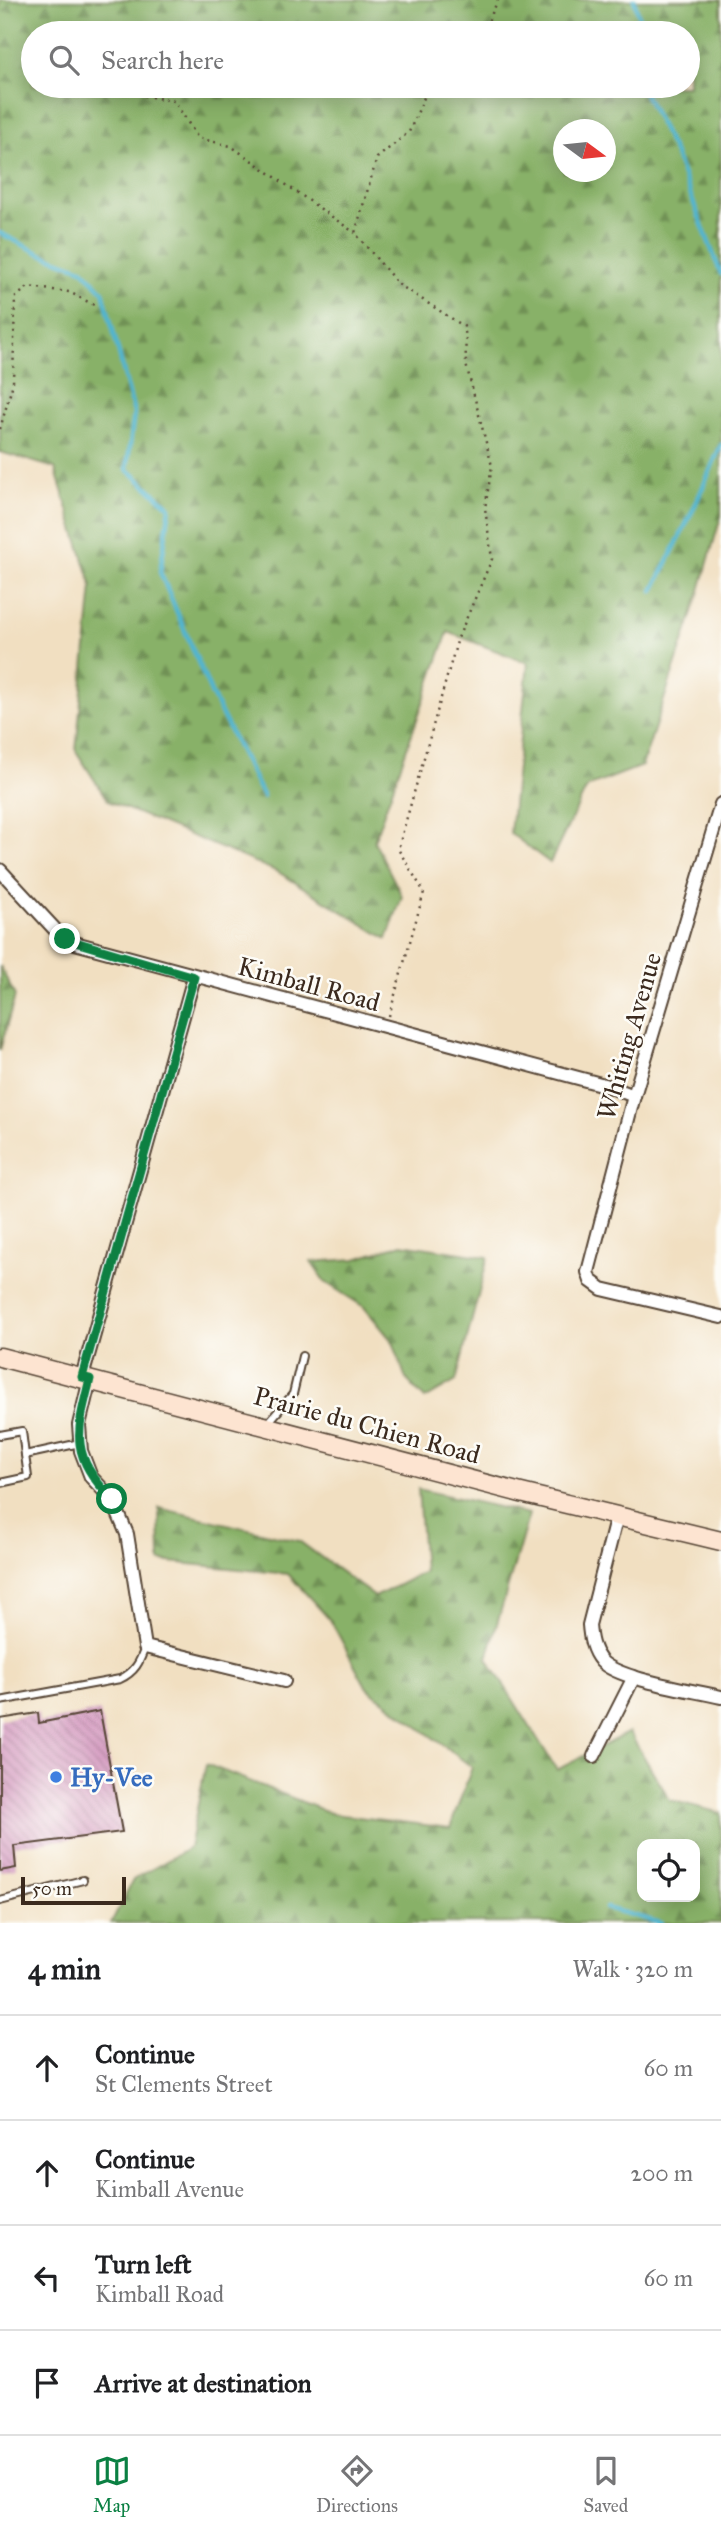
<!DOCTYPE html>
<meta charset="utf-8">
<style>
:root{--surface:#fff;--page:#f2f2f2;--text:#202124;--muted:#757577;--line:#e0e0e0;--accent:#0b8043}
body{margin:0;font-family:"IM FELL Great Primer",serif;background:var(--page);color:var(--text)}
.controls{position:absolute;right:21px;bottom:21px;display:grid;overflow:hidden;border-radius:14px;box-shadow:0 4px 18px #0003}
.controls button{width:63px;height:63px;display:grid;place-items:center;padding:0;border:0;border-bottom:2px solid var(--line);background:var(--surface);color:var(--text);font:35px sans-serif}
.compass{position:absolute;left:553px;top:119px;width:63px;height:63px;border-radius:50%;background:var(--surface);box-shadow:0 4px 18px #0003;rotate:105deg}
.scale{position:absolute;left:21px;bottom:18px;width:105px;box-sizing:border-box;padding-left:7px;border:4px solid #3b2a1e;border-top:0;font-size:19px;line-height:24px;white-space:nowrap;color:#3b2a1e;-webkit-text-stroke:5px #fdfcf7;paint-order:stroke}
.stop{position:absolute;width:21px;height:21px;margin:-16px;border:5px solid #0b8043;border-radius:50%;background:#fff}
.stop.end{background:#0b8043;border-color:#fff;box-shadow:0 2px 7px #0008}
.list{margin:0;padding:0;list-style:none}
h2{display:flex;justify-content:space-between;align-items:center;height:91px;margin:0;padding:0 28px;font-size:30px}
h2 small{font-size:23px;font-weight:400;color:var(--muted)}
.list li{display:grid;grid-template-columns:46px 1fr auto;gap:21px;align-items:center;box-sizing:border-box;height:105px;padding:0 28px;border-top:2px solid var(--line)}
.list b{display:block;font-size:26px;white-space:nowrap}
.list p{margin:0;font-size:23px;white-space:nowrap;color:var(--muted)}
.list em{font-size:23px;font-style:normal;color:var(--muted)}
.icon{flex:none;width:38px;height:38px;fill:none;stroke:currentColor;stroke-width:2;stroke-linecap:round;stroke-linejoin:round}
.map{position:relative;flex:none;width:721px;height:1923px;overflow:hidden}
.search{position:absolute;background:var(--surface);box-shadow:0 4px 18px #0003;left:21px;right:21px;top:21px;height:77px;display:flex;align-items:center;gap:18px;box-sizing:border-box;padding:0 24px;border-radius:38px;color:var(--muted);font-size:26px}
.sheet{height:511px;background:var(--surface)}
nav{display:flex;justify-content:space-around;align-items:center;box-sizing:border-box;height:98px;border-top:2px solid var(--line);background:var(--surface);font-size:19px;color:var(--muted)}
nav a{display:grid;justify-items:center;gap:4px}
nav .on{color:var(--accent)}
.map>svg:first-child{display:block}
.forest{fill:url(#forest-firs);stroke:#626e43;stroke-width:2;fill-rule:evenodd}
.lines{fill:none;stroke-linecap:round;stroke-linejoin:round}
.stream{stroke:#51b5d0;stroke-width:4.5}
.building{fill:url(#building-back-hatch)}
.lane-casing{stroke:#564536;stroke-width:10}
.street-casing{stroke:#564536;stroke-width:16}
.secondary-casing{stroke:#564536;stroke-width:21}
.path{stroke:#564536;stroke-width:2.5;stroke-dasharray:2 5;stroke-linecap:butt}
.lane{stroke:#fff;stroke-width:6}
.street{stroke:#fff;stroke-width:12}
.secondary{stroke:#fde4d1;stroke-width:18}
.route{stroke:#0b8043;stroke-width:9}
.shop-dot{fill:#3f7fe0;stroke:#fdfcf7;stroke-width:2.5}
.labels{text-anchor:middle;stroke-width:5;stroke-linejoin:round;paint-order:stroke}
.street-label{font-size:26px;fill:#3b2a1e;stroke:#fdfcf7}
.shop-label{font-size:26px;font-weight:bold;fill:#366cbe;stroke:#fdfcf7;text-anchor:start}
</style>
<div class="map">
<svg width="721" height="1923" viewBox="0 0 721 1923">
<defs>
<pattern id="forest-firs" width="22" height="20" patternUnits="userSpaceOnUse" patternTransform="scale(1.75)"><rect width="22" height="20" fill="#88b168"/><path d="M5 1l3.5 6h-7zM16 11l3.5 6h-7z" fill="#709055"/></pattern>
<pattern id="building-back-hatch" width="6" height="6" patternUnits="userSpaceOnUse" patternTransform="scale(1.75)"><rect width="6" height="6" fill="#d395be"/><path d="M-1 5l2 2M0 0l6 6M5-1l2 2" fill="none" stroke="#ac7a9a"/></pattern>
</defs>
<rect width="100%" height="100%" fill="#fdfcf7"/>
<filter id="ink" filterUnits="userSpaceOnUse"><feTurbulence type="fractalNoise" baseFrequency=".0143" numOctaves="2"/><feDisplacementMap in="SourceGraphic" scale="14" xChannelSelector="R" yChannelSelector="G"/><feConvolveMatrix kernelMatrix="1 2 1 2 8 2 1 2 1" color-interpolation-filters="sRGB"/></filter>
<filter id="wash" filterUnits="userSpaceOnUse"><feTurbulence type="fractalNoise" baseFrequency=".00686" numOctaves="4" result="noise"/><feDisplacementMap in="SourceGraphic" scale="28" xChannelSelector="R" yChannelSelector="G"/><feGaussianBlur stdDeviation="1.57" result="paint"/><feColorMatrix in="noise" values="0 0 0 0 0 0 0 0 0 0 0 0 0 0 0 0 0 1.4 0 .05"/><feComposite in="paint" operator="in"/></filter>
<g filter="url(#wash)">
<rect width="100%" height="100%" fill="#f1dfc1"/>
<g class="forest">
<path d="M0 0H721V516L699 594 642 766 587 787 550 863 510 833 528 663 448 632 374 841 402 896 387 939 278 872 108 801 76 751 92 586 55 468 0 452ZM33 33H688V86H33ZM564 130H606V172H564Z"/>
<polygon points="0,966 15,996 0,1050"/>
<polygon points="402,1244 488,1257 456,1381 425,1399 406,1379 393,1342 364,1307 325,1282 311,1262 356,1259"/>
<path d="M418 1489 529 1514 487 1658 557 1770 629 1732 670 1800 721 1813V1923H111L133 1880 189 1848 206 1764 333 1814 450 1828 472 1767 367 1688 331 1621 288 1574 160 1561 159 1508 299 1541 375 1597 424 1572ZM642 1844H695V1897H642Z"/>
</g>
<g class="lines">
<g class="stream">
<polyline points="634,0 644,33"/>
<polyline points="641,86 674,152 721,274"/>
<polyline points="0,233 41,254 82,269 103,291 134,413 127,469 170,507 160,572 212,695 263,797"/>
<polyline points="653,591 693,510 721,445"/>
<polyline points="606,1908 661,1923"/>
</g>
</g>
<g id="blocks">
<polygon class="building" points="100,1711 122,1832 14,1846 16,1868 0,1871 0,1719 38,1713 39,1723"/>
</g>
</g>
<g filter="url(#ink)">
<use href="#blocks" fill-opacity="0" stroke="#564536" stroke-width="2"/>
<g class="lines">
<g class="lane-casing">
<g id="lane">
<polyline points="267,1424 293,1394 302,1356"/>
<polyline points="0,1435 22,1431 25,1455"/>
<polyline points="0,1483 28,1477 25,1455 80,1443"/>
<path d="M0 1701 120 1679C135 1672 140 1662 145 1647"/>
<polyline points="0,1901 83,1880"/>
</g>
</g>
<g class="street-casing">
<g id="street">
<polyline points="721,804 634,1096 588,1272 591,1281 602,1289 721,1317"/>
<polyline points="0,870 61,936 71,942 608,1086 634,1096"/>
<polyline points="82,1377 194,977"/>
<polyline points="90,1379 79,1425 81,1451 91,1477 112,1499 127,1534 145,1647 284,1681"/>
<path d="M617 1516 589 1625C590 1638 592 1650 601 1661 619 1680 693 1690 721 1697"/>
<polyline points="594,1756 634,1677"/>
</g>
</g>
<g class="secondary-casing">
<polyline id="secondary" points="0,1357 521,1493 721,1541"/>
</g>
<g class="path">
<polyline points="483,33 498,0"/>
<polyline points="89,86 174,101 198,138 231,146 355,233"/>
<polyline points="0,429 13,383 15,298 28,287 69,292 98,307"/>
<polyline points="389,1016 424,892 398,849 458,638 492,559 485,508 492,466 466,364 465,327 398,284 355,233 377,158 409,132 429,86"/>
</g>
<use href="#lane" class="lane"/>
<use href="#street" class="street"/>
<use href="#secondary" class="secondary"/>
</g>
</g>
<g class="lines" filter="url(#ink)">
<path class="route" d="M65 939 194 977 82 1377 90 1379C76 1435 70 1455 112 1499"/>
</g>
<circle class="shop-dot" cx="56" cy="1777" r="7"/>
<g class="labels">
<g class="street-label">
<text transform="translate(309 984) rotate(15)" y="9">Kimball Road</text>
<text transform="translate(629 1036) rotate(-74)" y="9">Whiting Avenue</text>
<text transform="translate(367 1425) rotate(15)" y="9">Prairie du Chien Road</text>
</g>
<g class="shop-label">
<text x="70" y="1786">Hy-Vee</text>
</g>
</g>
</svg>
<div class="controls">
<button><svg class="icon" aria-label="locate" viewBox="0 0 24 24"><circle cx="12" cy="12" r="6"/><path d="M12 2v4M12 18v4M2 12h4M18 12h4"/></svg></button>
</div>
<svg class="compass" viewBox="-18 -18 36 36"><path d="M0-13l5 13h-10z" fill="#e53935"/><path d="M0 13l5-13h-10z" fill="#757577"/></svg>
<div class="scale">50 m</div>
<div class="stop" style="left:112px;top:1499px"></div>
<div class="stop end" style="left:65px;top:939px"></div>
<div class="search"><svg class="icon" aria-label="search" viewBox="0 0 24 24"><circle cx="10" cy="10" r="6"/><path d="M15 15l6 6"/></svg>Search here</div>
</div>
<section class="sheet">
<h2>4 min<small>Walk · 320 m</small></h2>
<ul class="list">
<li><svg class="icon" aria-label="ahead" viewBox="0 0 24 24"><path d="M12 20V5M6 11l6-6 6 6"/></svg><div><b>Continue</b><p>St Clements Street</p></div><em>60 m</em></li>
<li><svg class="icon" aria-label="ahead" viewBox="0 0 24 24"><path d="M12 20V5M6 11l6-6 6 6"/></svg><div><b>Continue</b><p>Kimball Avenue</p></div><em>200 m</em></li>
<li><svg class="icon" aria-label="left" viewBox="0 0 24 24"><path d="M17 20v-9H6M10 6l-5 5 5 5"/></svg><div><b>Turn left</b><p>Kimball Road</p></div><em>60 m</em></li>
<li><svg class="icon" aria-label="arrive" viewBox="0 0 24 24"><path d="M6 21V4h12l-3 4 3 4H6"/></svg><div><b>Arrive at destination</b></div></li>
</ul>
</section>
<nav>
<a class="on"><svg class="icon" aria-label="map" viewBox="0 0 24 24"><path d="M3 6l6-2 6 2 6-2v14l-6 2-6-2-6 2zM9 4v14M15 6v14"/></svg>Map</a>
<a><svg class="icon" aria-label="directions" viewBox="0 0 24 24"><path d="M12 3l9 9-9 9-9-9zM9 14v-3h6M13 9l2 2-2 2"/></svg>Directions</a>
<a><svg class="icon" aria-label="saved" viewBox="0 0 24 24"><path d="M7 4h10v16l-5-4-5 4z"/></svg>Saved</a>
</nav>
